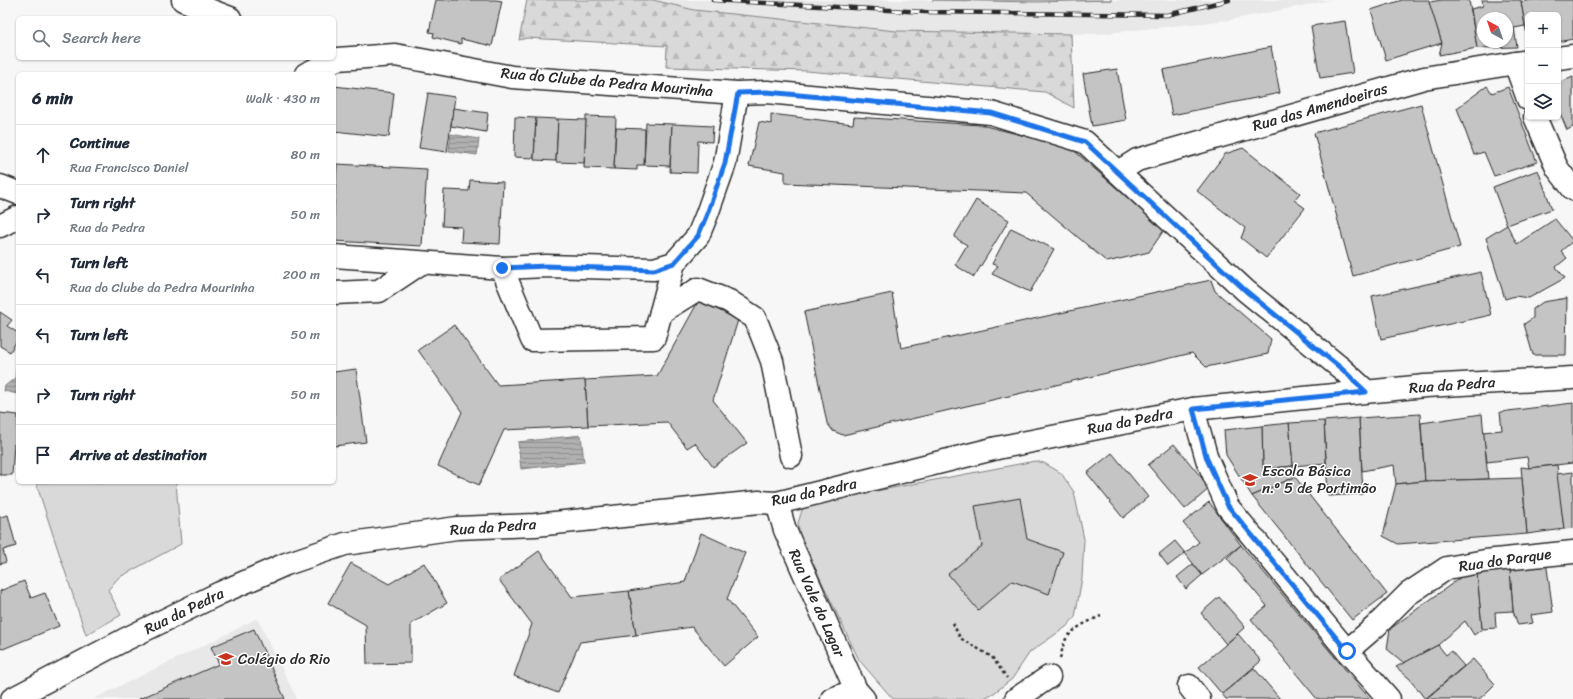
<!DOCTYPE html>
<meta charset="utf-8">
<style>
:root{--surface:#fff;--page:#f2f2f3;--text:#1f2937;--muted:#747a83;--line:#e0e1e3}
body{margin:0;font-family:Sriracha,sans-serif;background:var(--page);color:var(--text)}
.controls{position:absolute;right:12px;top:12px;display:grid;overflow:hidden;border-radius:6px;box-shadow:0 1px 3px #0004}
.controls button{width:36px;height:36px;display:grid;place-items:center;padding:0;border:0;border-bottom:1px solid var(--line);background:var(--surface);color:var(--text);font:20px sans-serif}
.compass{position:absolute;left:1477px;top:12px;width:36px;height:36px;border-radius:50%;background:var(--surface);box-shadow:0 1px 3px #0004;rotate:320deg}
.stop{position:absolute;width:12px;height:12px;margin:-9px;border:3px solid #1a73e8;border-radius:50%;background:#fff}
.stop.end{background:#1a73e8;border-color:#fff;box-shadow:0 1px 4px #0008}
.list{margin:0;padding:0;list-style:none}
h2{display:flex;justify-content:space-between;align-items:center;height:52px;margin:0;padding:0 16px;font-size:17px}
h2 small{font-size:13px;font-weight:400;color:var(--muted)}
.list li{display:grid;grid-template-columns:26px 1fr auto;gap:12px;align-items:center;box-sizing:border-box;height:60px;padding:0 16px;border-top:1px solid var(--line)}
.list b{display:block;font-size:15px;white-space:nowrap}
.list p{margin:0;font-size:13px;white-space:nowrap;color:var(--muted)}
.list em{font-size:13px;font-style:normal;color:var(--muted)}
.icon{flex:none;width:22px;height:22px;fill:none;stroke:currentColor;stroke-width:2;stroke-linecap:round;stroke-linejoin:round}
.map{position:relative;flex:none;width:1573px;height:699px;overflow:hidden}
.search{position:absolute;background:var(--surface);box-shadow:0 1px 3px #0004;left:16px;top:16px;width:320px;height:44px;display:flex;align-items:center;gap:10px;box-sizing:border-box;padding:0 14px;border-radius:6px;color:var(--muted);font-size:15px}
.panel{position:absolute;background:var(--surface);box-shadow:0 1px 3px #0004;left:16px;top:72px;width:320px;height:412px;border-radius:6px}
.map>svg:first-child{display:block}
.built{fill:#e8e8e8}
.grass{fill:#d9d9d9;stroke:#828282}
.forest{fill:url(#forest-firs);stroke:#828282}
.water{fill:url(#water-rules);stroke:#7b7b7b}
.building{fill:#c4c4c4;stroke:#2b2b2b;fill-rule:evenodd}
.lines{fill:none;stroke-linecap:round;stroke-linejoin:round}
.minor-casing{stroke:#2b2b2b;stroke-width:25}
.path{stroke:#2b2b2b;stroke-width:2.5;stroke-dasharray:3 3;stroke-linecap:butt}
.minor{stroke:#fff;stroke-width:22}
.rail-casing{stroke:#2b2b2b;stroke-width:4.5}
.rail{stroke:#fff;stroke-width:3;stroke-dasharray:9;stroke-linecap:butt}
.route{stroke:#1a73e8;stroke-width:5}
.labels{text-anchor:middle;stroke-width:3;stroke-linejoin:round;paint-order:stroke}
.street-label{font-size:15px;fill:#2b2b2b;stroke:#fff}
.poi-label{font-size:15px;fill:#2b2b2b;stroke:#fff;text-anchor:start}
</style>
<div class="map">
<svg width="1573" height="699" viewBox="0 0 1573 699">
<defs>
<pattern id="forest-firs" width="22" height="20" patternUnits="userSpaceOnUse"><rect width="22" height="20" fill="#d9d9d9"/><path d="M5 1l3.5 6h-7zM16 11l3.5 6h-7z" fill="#bababa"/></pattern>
<pattern id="water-rules" width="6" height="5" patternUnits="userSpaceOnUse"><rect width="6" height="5" fill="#b0b0b0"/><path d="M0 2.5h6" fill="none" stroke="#8f8f8f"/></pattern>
</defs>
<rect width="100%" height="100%" fill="#f7f7f7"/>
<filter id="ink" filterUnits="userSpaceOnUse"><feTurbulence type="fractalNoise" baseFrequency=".025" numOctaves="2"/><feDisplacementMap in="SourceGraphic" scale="8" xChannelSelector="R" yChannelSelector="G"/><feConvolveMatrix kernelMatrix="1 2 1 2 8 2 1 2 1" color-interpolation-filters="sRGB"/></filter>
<g filter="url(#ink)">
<g class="built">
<polygon points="653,0 932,0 1036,2 1112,0 1332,0 1230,20 1098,34 896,31 693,10"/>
<polygon points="257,618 297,699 93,699 229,633"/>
</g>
<g class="grass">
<polygon points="932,0 1112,0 1036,2"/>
<polygon points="1035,461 1044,463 1061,473 1074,492 1084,539 1082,578 1075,617 1066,627 1030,652 1012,679 994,693 982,699 893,699 859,660 800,536 798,523 803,507 813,503"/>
<polygon points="37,482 176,482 181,544 118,578 108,590 121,615 86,635 37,486"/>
</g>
<polygon class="forest" points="527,0 653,0 694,10 896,31 1071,34 1074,108 1045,92 807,71 666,67 667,46 527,38 519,40"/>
<g class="water">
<polygon points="451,134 479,139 477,155 449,151"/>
<polygon points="17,359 18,359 18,394 4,391 5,386 11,381 15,380"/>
<polygon points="581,435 584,462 521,469 518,442"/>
</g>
<g class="building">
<polygon points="436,0 496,0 502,1 492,46 461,39 461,44 433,37 434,33 429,32"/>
<polygon points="1402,0 1429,0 1442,43 1386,60 1371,10"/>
<polygon points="1442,0 1469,0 1477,48 1439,55 1442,43 1429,2"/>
<path d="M1482 0H1521L1525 26 1514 28 1517 47 1477 48 1471 9 1483 6ZM1483 18H1507V42H1483Z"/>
<polygon points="1530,0 1573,0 1573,39 1558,42 1558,15 1528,15 1528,41 1521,2"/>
<polygon points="1345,21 1353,73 1320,78 1311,26"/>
<polygon points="1271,47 1280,93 1172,115 1163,70"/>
<polygon points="1117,69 1126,120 1092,126 1083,74"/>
<polygon points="1573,77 1573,127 1567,130 1558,108 1558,83"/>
<polygon points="334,86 394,93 389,137 334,131"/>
<polygon points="1487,86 1492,93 1508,87 1537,162 1494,176 1484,152 1474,155 1457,108"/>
<polygon points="428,93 455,97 447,152 419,148"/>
<polygon points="1421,104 1460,247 1353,276 1314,133"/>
<polygon points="453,108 488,113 486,132 451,126"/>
<polygon points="771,114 853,124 854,117 981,125 1070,147 1164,230 1149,252 1107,262 1026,193 785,183 785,172 749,166 759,122 771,124"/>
<polygon points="586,116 616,117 614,169 584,168"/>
<polygon points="515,117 536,118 534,158 514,157"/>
<polygon points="536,118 558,119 556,161 534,160"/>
<polygon points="558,119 586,120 584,163 556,162"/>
<polygon points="646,123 672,124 670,166 644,165"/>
<polygon points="672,124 713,126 712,142 698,141 697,173 670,172"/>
<polygon points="616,128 645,129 644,165 637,165 637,170 614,169"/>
<polygon points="1243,148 1300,193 1294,200 1305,208 1266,258 1241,238 1245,228 1197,191 1225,154"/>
<polygon points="337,164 427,169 422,246 334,241 334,207"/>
<polygon points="1538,170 1552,209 1507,225 1493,187"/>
<polygon points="470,180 503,182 500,244 461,242 462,227 442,226 444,190 469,191"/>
<polygon points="976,200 1009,220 974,277 955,265 967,245 954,237"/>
<polygon points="1555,219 1573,241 1561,251 1567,258 1556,267 1565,278 1529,298 1515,296 1505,299 1486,238 1507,225 1517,244"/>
<polygon points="1011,228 1054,249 1030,292 992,274 998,266 992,264"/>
<polygon points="1481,272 1491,315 1381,339 1372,296"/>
<polygon points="1211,280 1215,291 1271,339 1268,354 1206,367 1192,353 843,435 833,431 827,423 804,312 892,293 901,348"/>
<polygon points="1567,298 1566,355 1533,355 1524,324 1533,318 1533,309 1543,302"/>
<polygon points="699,300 738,320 713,400 747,443 713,467 695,443 687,448 667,422 588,426 585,380 657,376"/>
<polygon points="0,312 12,320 7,326 18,333 18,339 10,352 0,346"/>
<polygon points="454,325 498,385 585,380 588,426 504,430 479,485 438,466 462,412 418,350"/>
<polygon points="356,369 366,442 334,446 334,372"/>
<polygon points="1573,403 1573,463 1529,468 1527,457 1487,462 1483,432 1502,430 1500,412"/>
<polygon points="0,413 18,415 18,445 14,444 12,475 0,475"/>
<polygon points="1420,414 1425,481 1396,484 1394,465 1362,471 1359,418"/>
<polygon points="1482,414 1488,479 1425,481 1421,423"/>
<polygon points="1359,418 1363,494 1328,496 1324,421"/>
<polygon points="1324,421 1326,463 1293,466 1289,423"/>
<polygon points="1289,423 1293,466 1263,469 1262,426"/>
<polygon points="1262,426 1263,469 1293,466 1295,477 1252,496 1226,455 1224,430"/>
<polygon points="1174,444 1210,488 1185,509 1148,465"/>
<polygon points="1112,453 1148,497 1123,518 1087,473"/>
<polygon points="1557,465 1564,529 1527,534 1521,467 1529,468"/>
<polygon points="1573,472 1573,528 1564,529 1557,474"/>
<polygon points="1295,477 1387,594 1352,620 1252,496"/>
<polygon points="1522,478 1527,534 1398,544 1383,536 1396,484 1425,481"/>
<polygon points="1020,498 1027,539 1063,552 1049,594 1012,581 978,610 948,574 982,546 975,506"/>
<polygon points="1209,502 1241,545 1202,575 1185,553 1199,542 1183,523"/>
<polygon points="8,515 16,546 3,550 6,562 0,564 0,517"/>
<polygon points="701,533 745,553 727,599 758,637 724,666 692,627 636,635 629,591 685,582"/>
<polygon points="1175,541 1185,553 1168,566 1159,554"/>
<polygon points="1241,545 1370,699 1317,699 1251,619 1267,606 1227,558"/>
<polygon points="539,551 572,597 629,591 636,635 580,642 558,693 514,676 532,624 499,580"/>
<polygon points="1546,561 1553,612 1531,615 1533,623 1518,625 1513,611 1510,570"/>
<polygon points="351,563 389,584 424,563 447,603 411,624 411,663 367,664 366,625 328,603"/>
<polygon points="1193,564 1202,575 1186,589 1177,577"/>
<polygon points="1510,570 1513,611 1495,612 1496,628 1482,629 1477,573"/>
<polygon points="1468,572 1477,573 1482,629 1474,635 1465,621 1438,645 1404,663 1387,649 1390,629"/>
<polygon points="24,581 31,598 45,593 59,626 3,649 0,648 0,591"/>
<polygon points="1219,597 1245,627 1226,644 1201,613"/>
<polygon points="254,629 285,699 139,699 219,664 211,647"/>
<polygon points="1238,634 1261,661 1222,694 1199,667"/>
<polygon points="1438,645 1446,655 1451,651 1464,666 1425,699 1410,679 1396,667"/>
<polygon points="1473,659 1495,684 1484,695 1479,699 1426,699"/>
<polygon points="1254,668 1280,699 1226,699 1222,694"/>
</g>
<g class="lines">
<g class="minor-casing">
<g id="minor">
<polyline points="183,0 230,18"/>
<polyline points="1558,58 1573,56"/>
<polyline points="1515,63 1528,99"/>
<polyline points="306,74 337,59 395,55 512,77 737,93 767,92 991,113 1085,142 1246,291 1342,369 1366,391"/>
<polyline points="1535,117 1557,168 1573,189"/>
<polyline points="1118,172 1137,160 1424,78 1528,61"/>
<polyline points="0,186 18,193"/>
<polyline points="0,226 18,217"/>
<polyline points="334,256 502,268 546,266 654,269 674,263 698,236 707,214 725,163 737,93"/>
<polyline points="502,268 532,340 654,338 674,263"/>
<polyline points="334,293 379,291 421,263"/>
<polyline points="661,312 698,289 729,301 755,318 772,361 791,456"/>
<polyline points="1193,409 1207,459 1228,507 1347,651 1389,699"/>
<polyline points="777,503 785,530 856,690 864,699"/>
<polyline points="1347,651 1376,626 1408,594 1447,568 1485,561 1573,552"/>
<polyline points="1189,686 1199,699"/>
<polyline points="12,699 124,640 220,593 286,564 345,544 457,528 535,525 759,502 777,503 997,448 1193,409 1425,386 1573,378"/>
<polyline points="832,699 856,690"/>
<polyline points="1016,699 1049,677"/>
</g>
</g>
<g class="path">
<polyline points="953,623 960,638 992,657 1007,678"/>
<path d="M1060 658C1062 652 1063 644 1066 639 1073 628 1089 621 1101 616"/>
</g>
<use href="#minor" class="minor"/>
<g class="rail-casing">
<polyline id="rail" points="713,0 925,12 1167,15 1229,0"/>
</g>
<use href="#rail" class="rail"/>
</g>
</g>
<g class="lines" filter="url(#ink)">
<polyline class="route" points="502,268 546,266 654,270 674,263 698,236 707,214 725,163 738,93 767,92 991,113 1085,142 1246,291 1342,369 1366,392 1193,409 1207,459 1228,506 1347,651"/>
</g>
<defs>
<g id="school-bare" transform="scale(1.2)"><path d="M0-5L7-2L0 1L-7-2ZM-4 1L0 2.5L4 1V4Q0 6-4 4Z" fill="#c8321e" stroke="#fff" stroke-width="2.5" paint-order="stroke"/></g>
</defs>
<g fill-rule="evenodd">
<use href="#school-bare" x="1250" y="480"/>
<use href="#school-bare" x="226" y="659"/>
</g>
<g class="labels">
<g class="street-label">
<text transform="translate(607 82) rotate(5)" y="5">Rua do Clube da Pedra Mourinha</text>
<text transform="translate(1320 107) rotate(-16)" y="5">Rua das Amendoeiras</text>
<text transform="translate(1452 385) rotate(-4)" y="5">Rua da Pedra</text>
<text transform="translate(1130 421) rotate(-11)" y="5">Rua da Pedra</text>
<text transform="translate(814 492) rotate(-12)" y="5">Rua da Pedra</text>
<text transform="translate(493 527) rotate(-4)" y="5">Rua da Pedra</text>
<text transform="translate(1505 560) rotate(-8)" y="5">Rua do Parque</text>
<text transform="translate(817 603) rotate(66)" y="5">Rua Vale do Lagar</text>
<text transform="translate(184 611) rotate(-26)" y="5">Rua da Pedra</text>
</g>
<g class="poi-label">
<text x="1262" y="476">Escola Básica<tspan x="1262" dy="17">n.º 5 de Portimão</tspan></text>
<text x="238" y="664">Colégio do Rio</text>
</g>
</g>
</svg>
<div class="controls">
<button>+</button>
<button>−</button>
<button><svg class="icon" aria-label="layers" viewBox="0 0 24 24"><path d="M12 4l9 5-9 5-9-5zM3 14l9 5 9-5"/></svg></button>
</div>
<svg class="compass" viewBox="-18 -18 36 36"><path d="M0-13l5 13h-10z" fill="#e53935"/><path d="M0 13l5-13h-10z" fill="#747a83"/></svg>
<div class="stop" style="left:1347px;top:651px"></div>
<div class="stop end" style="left:502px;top:268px"></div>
<div class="search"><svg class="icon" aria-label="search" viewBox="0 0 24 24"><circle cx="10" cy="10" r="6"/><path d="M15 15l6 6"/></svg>Search here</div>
<section class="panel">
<h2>6 min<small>Walk · 430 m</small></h2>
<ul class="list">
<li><svg class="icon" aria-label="ahead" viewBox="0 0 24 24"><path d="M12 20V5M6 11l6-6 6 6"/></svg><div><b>Continue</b><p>Rua Francisco Daniel</p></div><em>80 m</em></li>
<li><svg class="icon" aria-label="right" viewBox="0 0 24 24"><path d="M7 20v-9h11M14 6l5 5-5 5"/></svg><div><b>Turn right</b><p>Rua da Pedra</p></div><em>50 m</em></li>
<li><svg class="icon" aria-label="left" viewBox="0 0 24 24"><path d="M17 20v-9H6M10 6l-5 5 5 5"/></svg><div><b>Turn left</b><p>Rua do Clube da Pedra Mourinha</p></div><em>200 m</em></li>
<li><svg class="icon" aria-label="left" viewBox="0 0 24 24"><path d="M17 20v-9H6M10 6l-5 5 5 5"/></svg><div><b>Turn left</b></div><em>50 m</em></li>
<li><svg class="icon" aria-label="right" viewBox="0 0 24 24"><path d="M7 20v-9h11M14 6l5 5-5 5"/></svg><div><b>Turn right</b></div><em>50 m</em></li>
<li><svg class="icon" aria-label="arrive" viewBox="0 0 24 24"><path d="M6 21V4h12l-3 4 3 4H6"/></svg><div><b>Arrive at destination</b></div></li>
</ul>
</section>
</div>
